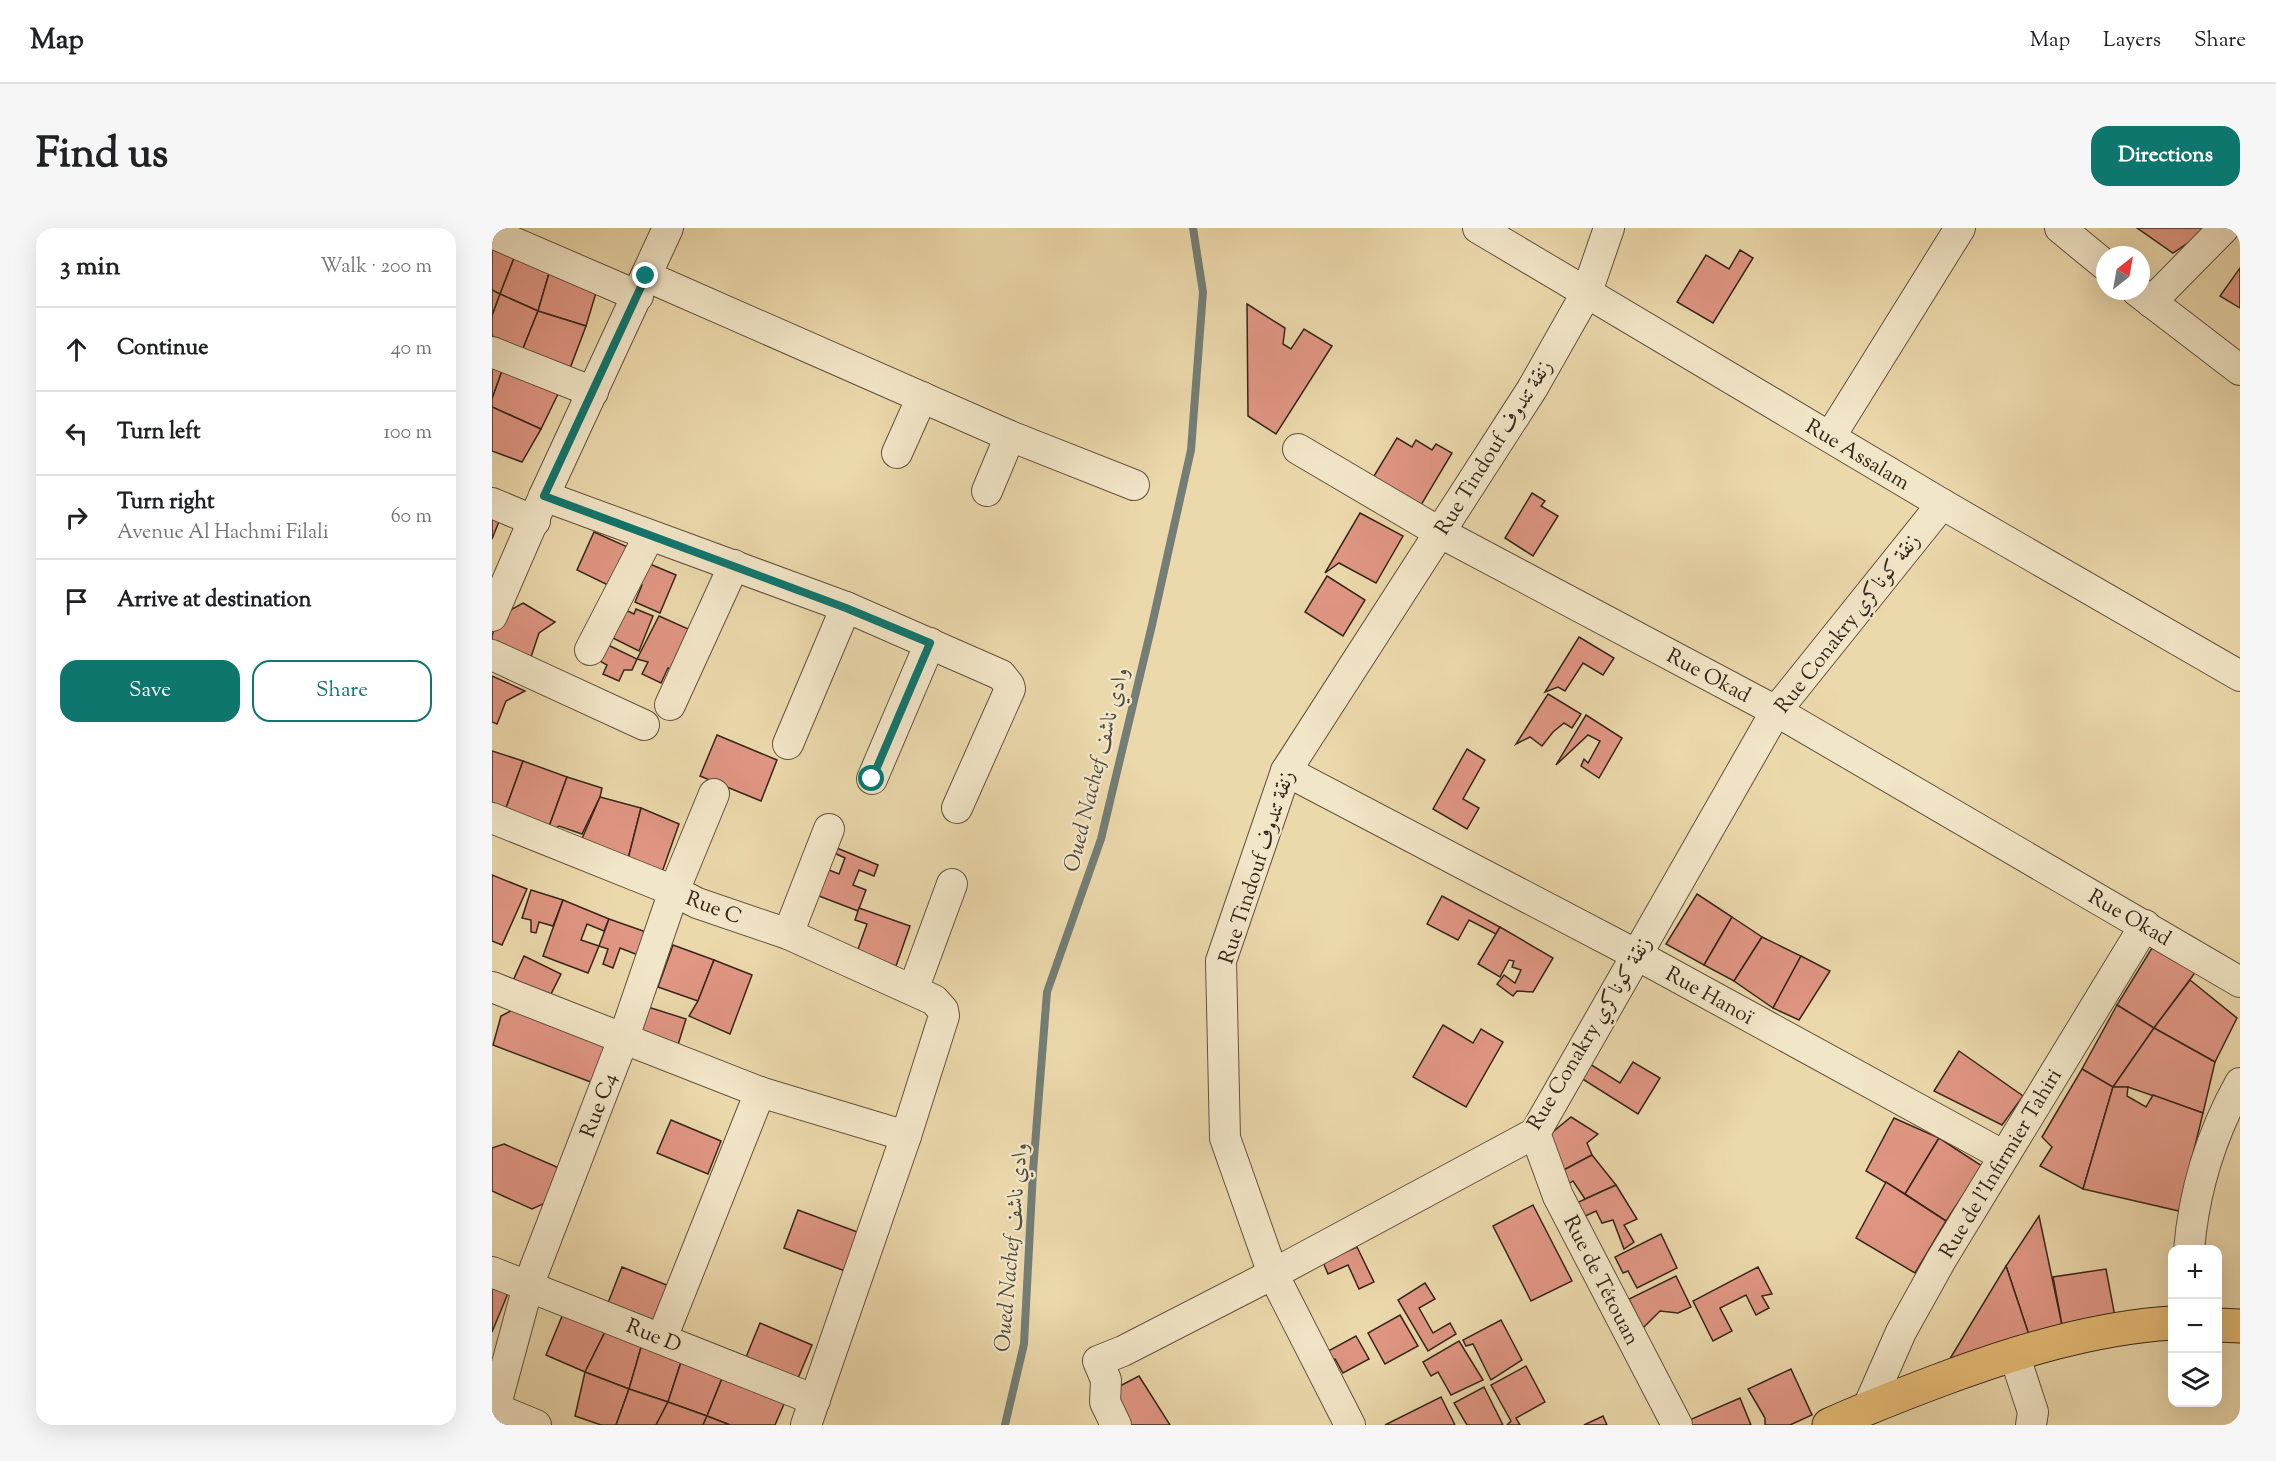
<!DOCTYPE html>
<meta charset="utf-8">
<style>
:root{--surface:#fff;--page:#f6f6f6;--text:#202124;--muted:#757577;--line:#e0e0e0;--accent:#0f766e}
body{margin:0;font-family:"Sorts Mill Goudy",Amiri,serif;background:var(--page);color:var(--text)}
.controls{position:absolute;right:18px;bottom:18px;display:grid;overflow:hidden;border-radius:12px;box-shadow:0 6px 24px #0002}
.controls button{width:54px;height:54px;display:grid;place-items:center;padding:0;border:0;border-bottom:2px solid var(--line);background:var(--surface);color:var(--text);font:30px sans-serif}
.compass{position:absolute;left:1604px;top:18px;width:54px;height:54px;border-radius:50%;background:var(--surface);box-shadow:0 6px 24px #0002;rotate:31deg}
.stop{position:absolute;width:18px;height:18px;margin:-14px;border:4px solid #0f766e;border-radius:50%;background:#fff}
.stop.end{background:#0f766e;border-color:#fff;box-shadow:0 2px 6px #0008}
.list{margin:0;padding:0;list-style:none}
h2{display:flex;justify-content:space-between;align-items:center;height:78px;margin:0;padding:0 24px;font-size:26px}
h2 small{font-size:20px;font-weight:400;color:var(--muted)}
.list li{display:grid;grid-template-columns:39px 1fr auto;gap:18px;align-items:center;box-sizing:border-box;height:84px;padding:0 24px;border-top:2px solid var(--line)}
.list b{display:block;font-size:22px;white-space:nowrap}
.list p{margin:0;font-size:20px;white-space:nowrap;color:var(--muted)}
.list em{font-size:20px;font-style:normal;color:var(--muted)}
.actions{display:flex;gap:12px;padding:18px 24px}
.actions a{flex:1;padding:14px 0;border:2px solid var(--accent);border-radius:18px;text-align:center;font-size:21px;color:var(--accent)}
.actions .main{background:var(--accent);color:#fff}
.icon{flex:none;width:33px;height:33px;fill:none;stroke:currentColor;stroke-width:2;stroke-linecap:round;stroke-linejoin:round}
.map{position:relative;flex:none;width:1748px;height:1197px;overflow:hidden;border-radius:18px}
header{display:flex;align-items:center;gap:36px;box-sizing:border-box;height:84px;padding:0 30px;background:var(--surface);border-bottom:2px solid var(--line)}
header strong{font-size:28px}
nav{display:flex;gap:33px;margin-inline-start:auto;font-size:21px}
.intro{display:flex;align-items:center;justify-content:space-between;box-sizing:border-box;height:144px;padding:0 36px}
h1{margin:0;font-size:42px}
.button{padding:15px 27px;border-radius:18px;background:var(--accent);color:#fff;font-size:21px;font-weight:700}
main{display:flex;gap:36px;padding:0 36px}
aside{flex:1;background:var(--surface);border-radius:18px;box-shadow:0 6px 24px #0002}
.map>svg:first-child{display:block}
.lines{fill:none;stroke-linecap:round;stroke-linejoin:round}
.stream{stroke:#747e76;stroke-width:8}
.building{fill:#e09683;stroke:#37261a;stroke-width:1.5}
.minor-casing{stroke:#64523e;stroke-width:32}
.major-casing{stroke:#37261a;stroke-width:35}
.minor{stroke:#f2e6c8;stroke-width:30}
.major{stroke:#e6bc76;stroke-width:33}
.route{stroke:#0f766e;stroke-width:8}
.labels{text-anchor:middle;stroke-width:4.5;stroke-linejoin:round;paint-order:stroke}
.street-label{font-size:21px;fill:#37261a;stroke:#f2e6c8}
.water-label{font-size:22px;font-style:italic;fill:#504a40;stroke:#f2e6c8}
</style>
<header>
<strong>Map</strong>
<nav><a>Map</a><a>Layers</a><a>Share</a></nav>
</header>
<div class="intro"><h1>Find us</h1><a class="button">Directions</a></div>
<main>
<aside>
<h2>3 min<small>Walk · 200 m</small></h2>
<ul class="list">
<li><svg class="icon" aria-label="ahead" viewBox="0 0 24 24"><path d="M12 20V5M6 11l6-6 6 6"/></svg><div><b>Continue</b></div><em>40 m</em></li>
<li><svg class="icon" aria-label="left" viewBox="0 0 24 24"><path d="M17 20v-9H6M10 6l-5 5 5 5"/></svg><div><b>Turn left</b></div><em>100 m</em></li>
<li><svg class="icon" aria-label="right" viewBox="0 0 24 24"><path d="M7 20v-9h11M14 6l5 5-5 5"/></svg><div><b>Turn right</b><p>Avenue Al Hachmi Filali</p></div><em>60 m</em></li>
<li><svg class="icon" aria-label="arrive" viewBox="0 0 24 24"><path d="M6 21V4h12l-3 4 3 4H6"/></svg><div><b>Arrive at destination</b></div></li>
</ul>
<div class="actions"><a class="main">Save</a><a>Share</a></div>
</aside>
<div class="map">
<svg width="1748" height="1197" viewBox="0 0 1748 1197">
<rect width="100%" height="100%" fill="#ebd8ab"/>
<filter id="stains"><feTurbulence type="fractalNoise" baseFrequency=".00333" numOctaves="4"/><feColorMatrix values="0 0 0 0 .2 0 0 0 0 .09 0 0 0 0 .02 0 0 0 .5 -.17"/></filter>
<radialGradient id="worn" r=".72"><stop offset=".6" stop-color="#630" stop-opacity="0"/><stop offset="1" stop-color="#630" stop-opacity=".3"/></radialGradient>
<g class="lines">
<polyline class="stream" points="513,1197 532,1116 541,943 555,764 609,611 660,397 699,222 711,64 701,0"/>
</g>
<g class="building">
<polygon points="1645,0 1718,0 1681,25"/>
<polygon points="0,16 24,25 8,66 0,62"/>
<polygon points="1248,22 1261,30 1221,95 1185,74 1214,27 1237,41"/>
<polygon points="24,25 58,42 46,83 8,66"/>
<polygon points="1748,40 1748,80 1728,68"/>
<polygon points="58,42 106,58 94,98 46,83"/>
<polygon points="0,62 8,66 0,88"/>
<polygon points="8,66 46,83 30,123 0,108 0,88"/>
<polygon points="755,76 793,100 791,116 799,121 812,101 840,118 784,206 756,188"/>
<polygon points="46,83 94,98 77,143 30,123"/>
<polygon points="0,134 11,140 0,171"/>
<polygon points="11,140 67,164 49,201 0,179 0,171"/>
<polygon points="0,179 49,201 30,234 0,223"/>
<polygon points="905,210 920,219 924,212 940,222 944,216 960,225 923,287 876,258"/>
<polygon points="1040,265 1053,273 1049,278 1066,288 1041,328 1013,310"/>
<polygon points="868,285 911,308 884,355 847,335 833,345"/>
<polygon points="0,288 8,291 0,311"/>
<polygon points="102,304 140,321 122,360 85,342"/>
<polygon points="153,334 184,347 168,385 143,374 150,357 144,354"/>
<polygon points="835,348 873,372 851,408 813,384"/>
<polygon points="31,375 63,394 47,405 37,435 0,422 0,408 6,389"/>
<polygon points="125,378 142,386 144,381 161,388 147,423 117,408"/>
<polygon points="167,388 203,404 184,444 176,440 169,455 150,446 156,434 145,431"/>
<polygon points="1087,409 1122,430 1111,447 1091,435 1073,463 1066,459 1053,464"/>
<polygon points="114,416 145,431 140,442 132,442 127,453 111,446 115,437 106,432"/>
<polygon points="0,448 33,463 14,473 5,496 0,494"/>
<polygon points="1056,466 1089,486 1080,500 1072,495 1061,504 1050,518 1038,509 1024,516"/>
<polygon points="1094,487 1130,510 1107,550 1089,538 1092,531 1096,535 1108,513 1096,507 1064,537"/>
<polygon points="225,507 285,532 269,573 208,548"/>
<polygon points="975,521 993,532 971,571 987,580 975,601 941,581"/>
<polygon points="0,523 31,533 10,591 0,587"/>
<polygon points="31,533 75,549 54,607 10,591"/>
<polygon points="75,549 110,560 108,569 90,606 67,598 54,607"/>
<polygon points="108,569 149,580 135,635 86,620"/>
<polygon points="149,580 187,596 169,647 135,635"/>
<polygon points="340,618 386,637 382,648 367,642 361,657 374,662 366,683 314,663 325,637 347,646 353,630 338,623"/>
<polygon points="0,647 35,661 10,717 0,713"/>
<polygon points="39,662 71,672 61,698 47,694 44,705 39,704 39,692 30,690"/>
<polygon points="1205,666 1240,689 1212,737 1174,716"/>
<polygon points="950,668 1008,699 1004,706 977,692 966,712 935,696"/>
<polygon points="71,672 117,691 112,703 95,696 89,712 107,718 96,745 51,728"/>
<polygon points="367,680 418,698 404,738 365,724 375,696 363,692"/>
<polygon points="1240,689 1270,709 1242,753 1212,737"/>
<polygon points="117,691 154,704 146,727 128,720 121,740 111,736 116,721 107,718"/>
<polygon points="1008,699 1061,730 1041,764 1025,763 1021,768 1005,756 1012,747 1023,755 1029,742 1020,739 1022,733 1017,732 1008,749 986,736"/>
<polygon points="1270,709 1309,728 1281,780 1242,753"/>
<polygon points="181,717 222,732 206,773 166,759"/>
<polygon points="1660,720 1684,734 1691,728 1708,738 1662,800 1625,777"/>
<polygon points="32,728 69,746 56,772 20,755"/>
<polygon points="1309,728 1338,743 1307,792 1281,780"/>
<polygon points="222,732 260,747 238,806 197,788 206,773"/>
<polygon points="1698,752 1745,790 1723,834 1662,800"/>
<polygon points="30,777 121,814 104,856 1,817 9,788"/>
<polygon points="1625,777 1662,800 1621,859 1590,841"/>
<polygon points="156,779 194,791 185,820 147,807"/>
<polygon points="951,797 981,815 989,801 1011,814 974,879 921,849"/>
<polygon points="1662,800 1723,834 1711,885 1636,859 1621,859"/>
<polygon points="1467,823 1531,868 1510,897 1442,863"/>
<polygon points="1090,831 1128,855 1141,834 1168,850 1146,886 1081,845"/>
<polygon points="1590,841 1621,859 1591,961 1548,938 1560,919 1550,909"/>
<polygon points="1621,859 1636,859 1635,868 1654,879 1661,867 1711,885 1687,983 1591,961"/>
<polygon points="1079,889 1106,906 1095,915 1100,927 1066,945 1051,912"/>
<polygon points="1402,890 1447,910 1413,966 1374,943"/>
<polygon points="179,892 229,913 216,946 165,925"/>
<polygon points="1447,910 1490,938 1454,993 1413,966"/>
<polygon points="12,916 67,940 62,971 40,981 0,963 0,920"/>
<polygon points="1100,927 1124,957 1093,971 1081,953 1072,959 1066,945"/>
<polygon points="1394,954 1454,993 1423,1045 1364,1010"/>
<polygon points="1124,957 1145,991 1132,997 1142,1014 1132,1021 1121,992 1110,995 1104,983 1087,991 1080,977"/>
<polygon points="1041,977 1080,1053 1039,1073 1001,998"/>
<polygon points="306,982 368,1005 353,1043 292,1020"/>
<polygon points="1547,988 1571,1102 1538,1110 1514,1038"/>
<polygon points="1169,1006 1185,1040 1145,1060 1136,1043 1131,1045 1123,1029"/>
<polygon points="865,1019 882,1054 867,1061 856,1037 836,1046 831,1034"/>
<polygon points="1514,1038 1538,1110 1453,1139"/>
<polygon points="130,1039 182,1060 166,1100 114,1080"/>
<polygon points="1266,1039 1280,1066 1270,1068 1277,1080 1264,1087 1254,1067 1228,1080 1240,1103 1221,1113 1201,1073"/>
<polygon points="1614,1041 1624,1094 1571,1102 1561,1049"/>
<polygon points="1184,1048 1199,1079 1186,1085 1168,1083 1151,1100 1137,1071"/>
<polygon points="933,1055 943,1071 927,1080 941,1105 958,1095 964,1106 936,1123 906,1072"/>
<polygon points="0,1056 17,1063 0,1104"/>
<polygon points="71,1086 114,1102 93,1144 54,1127"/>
<polygon points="908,1087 926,1118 893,1136 876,1105"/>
<polygon points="1009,1092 1030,1132 999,1152 981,1116 974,1118 971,1112"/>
<polygon points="268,1095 320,1117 304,1155 252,1134"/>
<polygon points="114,1102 150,1116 137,1161 93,1144"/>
<polygon points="864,1108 877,1131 851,1145 843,1131 832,1137 827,1128"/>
<polygon points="967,1113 991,1152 959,1167 946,1144 939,1148 931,1134"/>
<polygon points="150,1116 190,1131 176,1174 137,1161"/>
<polygon points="190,1131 233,1143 215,1188 176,1174"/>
<polygon points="1034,1138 1053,1174 1024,1190 1028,1197 1015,1197 1019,1193 999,1157"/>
<polygon points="1299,1141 1320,1187 1298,1197 1273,1197 1273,1190 1256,1161"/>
<polygon points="233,1143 295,1169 283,1197 238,1197 215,1188"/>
<polygon points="93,1144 137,1161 124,1197 109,1197 83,1188"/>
<polygon points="647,1148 678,1197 631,1197 626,1159"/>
<polygon points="992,1159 1011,1197 975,1197 962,1175"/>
<polygon points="137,1161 176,1174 164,1197 124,1197"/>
<polygon points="949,1169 963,1197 893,1197"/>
<polygon points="1248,1170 1259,1197 1197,1197 1195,1193"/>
<polygon points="176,1174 215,1188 211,1197 164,1197"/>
<polygon points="215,1188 238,1197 211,1197"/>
<polygon points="1111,1188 1115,1197 1092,1197"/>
</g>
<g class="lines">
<g class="minor-casing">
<g id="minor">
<polyline points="986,0 1450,276 1748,448"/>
<polyline points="1568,0 1613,37"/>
<polyline points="0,5 146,68"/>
<polyline points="154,48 518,208 642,257"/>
<polyline points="1645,63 1748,142"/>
<polyline points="1659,74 1732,0"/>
<polyline points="0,124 101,164"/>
<polyline points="1338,209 1468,0"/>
<polyline points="806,221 947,304 1284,483 1748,754"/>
<polyline points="405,225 430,169"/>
<polyline points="495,263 518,208"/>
<polyline points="52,268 354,379 509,447 517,457 518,461 465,580"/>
<polyline points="0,275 43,293"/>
<polyline points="0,388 52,268 176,0"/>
<polyline points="98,422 157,308"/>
<polyline points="0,427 152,497"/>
<polyline points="178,477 242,337"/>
<polyline points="296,516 354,379"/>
<polyline points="794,543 1145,727 1512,928"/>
<polyline points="380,551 438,415"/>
<polyline points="0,590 182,663 205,675 296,706 442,772 451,782 452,788 414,908 314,1197"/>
<polyline points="296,706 337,601"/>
<polyline points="0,759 268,864 414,908"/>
<polyline points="421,762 460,656"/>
<polyline points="1043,905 1066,968 1185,1197"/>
<path d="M1697 1022C1702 962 1719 907 1748 855"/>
<polyline points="0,1044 323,1172"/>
<polyline points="170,1110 268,864"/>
<polyline points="1522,1126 1541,1184 1539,1197"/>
<polyline points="0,1179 44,1197"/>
<polyline points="1376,1179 1409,1104 1449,1032 1653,697"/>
<polyline points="0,1191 36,1058 132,809 182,663 222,566"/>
<polyline points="624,1197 613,1174 614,1152 606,1133 631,1123 781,1046 1043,905 1284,483 1450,276"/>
<polyline points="858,1197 781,1046 733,910 729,733 794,543 1040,161 1095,64 1117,0"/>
</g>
</g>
<g class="major-casing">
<g id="major">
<polyline points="1726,1097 1748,1098"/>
<path d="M1337 1197C1374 1180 1411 1166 1448 1152 1523 1124 1601 1100 1680 1095"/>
</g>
</g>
<use href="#minor" class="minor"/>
<use href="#major" class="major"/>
</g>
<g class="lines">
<polyline class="route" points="154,48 52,268 354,380 438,415 380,551"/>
</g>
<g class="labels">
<g class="street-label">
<text transform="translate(1001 219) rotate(-58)" y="7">Rue Tindouf زنقة تندوف</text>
<text transform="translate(1366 226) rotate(31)" y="7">Rue Assalam</text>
<text transform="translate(1355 395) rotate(-52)" y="7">Rue Conakry زنقة كوناكري</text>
<text transform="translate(1217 447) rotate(28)" y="7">Rue Okad</text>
<text transform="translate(764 639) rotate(-72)" y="7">Rue Tindouf زنقة تندوف</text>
<text transform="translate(222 679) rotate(21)" y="7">Rue C</text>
<text transform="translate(1638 689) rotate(30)" y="7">Rue Okad</text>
<text transform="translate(1218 767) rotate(29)" y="7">Rue Hanoï</text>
<text transform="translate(1097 805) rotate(-59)" y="7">Rue Conakry زنقة كوناكري</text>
<text transform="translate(106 877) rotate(-69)" y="7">Rue C4</text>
<text transform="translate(1508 935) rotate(-59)" y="7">Rue de l'Infirmier Tahiri</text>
<text transform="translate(1110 1052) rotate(63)" y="7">Rue de Tétouan</text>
<text transform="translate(162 1107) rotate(22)" y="7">Rue D</text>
</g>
<g class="water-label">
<text transform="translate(603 541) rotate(-76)" y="8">Oued Nachef وادي ناشف</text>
<text transform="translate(518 1019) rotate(-85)" y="8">Oued Nachef وادي ناشف</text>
</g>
</g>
<rect width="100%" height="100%" filter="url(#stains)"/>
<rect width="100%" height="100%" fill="url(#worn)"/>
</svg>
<div class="controls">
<button>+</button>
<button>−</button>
<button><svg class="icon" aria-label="layers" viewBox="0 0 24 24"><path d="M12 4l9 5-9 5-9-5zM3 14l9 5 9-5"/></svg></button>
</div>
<svg class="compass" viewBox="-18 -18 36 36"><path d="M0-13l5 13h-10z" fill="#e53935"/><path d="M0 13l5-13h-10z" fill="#757577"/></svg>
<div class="stop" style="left:380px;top:551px"></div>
<div class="stop end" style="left:154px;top:48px"></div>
</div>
</main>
